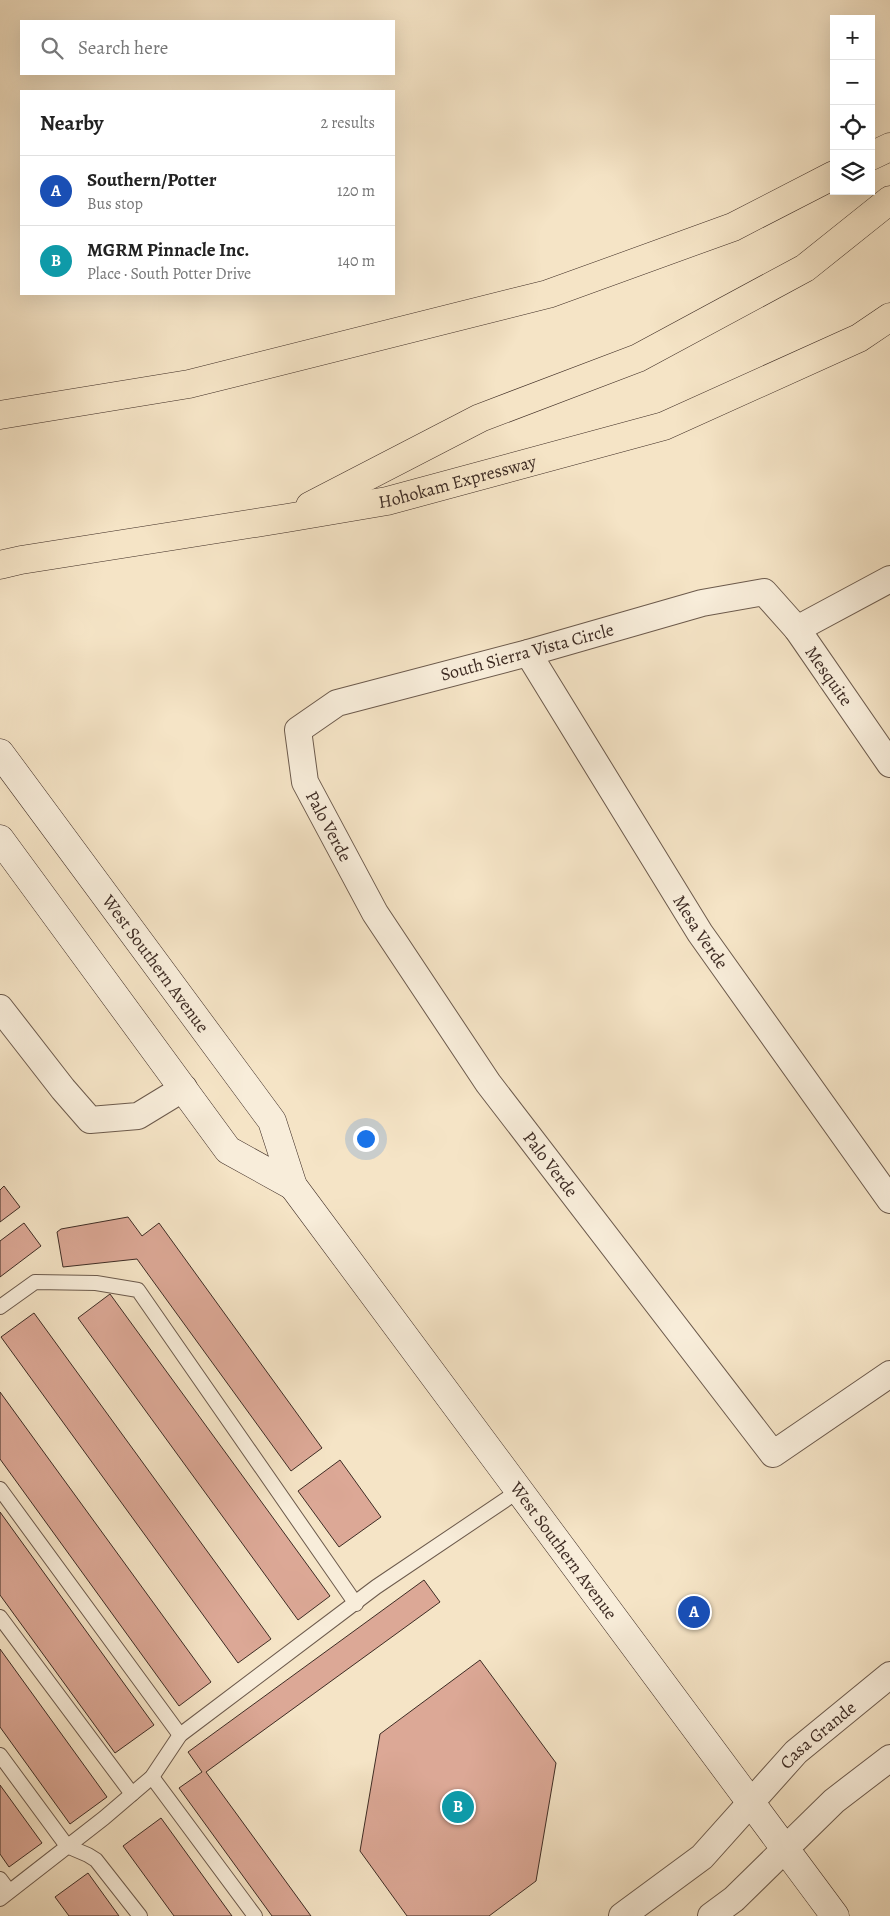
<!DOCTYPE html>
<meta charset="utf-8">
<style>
:root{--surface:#fff;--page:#f2f2f2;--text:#222;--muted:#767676;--line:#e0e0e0;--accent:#8f2418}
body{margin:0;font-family:Alegreya,serif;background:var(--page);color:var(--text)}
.controls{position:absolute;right:15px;top:15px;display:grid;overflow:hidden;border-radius:0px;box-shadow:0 5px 20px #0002}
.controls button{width:45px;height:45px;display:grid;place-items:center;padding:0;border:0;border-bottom:1px solid var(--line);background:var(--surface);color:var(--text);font:25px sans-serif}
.you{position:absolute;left:365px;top:1138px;width:18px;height:18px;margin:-12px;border:4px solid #fff;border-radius:50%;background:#1a73e8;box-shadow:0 0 0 8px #1a73e833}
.badge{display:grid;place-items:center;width:32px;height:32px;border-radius:50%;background:var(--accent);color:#fff;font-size:16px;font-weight:700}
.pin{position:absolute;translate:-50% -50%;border:2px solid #fff;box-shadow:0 1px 5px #0006}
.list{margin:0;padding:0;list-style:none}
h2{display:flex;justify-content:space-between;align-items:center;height:65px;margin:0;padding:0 20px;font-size:21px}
h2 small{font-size:16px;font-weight:400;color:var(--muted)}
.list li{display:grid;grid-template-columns:32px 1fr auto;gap:15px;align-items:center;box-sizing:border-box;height:70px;padding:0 20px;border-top:1px solid var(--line)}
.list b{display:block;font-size:19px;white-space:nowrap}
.list p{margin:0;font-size:16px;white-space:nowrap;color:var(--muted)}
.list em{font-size:16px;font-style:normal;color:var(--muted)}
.icon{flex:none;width:28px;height:28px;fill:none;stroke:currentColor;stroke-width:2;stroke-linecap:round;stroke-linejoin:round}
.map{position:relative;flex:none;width:890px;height:1916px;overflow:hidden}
.search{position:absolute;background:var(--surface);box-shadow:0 5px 20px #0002;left:20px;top:20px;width:375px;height:55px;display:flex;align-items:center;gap:12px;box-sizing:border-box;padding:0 18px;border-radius:0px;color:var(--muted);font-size:19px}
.panel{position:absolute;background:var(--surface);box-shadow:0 5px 20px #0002;left:20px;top:90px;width:375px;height:205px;border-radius:0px}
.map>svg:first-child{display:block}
.building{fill:#dca896;stroke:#3e2c24}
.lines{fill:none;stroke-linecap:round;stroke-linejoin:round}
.service-casing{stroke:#6c5a4c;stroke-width:16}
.minor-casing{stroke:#6c5a4c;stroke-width:28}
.secondary-casing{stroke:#3e2c24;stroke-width:29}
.motorway-casing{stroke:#3e2c24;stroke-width:29}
.service{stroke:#f8edda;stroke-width:14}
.minor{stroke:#f8edda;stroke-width:26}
.secondary{stroke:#f8edda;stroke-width:28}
.motorway{stroke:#f5e4c6;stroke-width:28}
.labels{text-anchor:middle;stroke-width:5;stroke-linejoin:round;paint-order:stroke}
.street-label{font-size:18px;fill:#3e2c24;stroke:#f8edda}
</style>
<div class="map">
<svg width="890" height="1916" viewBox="0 0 890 1916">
<rect width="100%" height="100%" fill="#f5e4c6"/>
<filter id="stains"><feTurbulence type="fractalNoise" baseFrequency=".004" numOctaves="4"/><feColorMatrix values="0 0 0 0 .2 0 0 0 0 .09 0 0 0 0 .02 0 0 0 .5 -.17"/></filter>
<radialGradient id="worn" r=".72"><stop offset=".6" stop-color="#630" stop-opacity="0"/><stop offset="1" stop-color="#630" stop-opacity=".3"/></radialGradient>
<g class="building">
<polygon points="4,1186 20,1207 0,1222 0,1190"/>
<polygon points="128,1217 142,1236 159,1223 322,1448 291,1471 137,1259 63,1267 57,1232 61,1229"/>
<polygon points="24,1223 41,1246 0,1277 0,1241"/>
<polygon points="110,1294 330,1596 298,1620 78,1318"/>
<polygon points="34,1313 271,1639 238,1663 1,1337"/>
<polygon points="0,1392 211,1682 179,1706 0,1459"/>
<polygon points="340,1460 381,1517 339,1547 298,1491"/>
<polygon points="0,1512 154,1725 115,1753 0,1595"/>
<polygon points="424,1580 440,1602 206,1772 311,1916 272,1916 179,1788 202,1772 188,1752"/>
<polygon points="688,1597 705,1618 694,1626 678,1606"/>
<polygon points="0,1649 107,1797 70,1824 0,1727"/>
<polygon points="480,1660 556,1763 536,1881 489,1916 407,1916 360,1851 380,1734"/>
<polygon points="0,1785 42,1843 9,1867 0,1854"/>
<polygon points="161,1818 232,1916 174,1916 123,1846"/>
<polygon points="88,1873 119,1916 69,1916 55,1897"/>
</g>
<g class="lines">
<g class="service-casing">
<g id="service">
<polyline points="0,1307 35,1282 96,1283 138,1290 356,1604"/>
<polyline points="0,1489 180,1735"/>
<polyline points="0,1617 132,1794"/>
<polyline points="0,1755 67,1846 88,1855 96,1860 140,1916"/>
<polyline points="152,1777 255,1916"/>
<polyline points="0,1879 9,1891"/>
<polyline points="0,1899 104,1818 152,1777 180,1735 376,1587 520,1490"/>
</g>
</g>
<g class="minor-casing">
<g id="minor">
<polyline points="797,629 890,579"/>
<path id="s1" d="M528 653 700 933 890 1200"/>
<path id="s2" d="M890 764 797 629 764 592 702 603 528 653 337 703 298 730 305 782 375 913 488 1083 773 1454 890 1374"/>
<polyline points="0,1008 63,1089 90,1120 138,1116 184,1088"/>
<path id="s3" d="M622 1916 702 1857 796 1752 890 1675"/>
<polyline points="711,1916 734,1899 834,1801 890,1758"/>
</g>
</g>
<g class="secondary-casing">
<g id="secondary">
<path id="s4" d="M0 753 272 1121 293 1186 835 1916"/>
<polyline points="0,839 228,1150 293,1186"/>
</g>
</g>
<g class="motorway-casing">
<g id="motorway">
<polyline points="871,156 890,147"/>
<polyline points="0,415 189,384 548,294 733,227 834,175"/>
<polyline points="310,506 480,418 638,358 805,268 890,200"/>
<path id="s5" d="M0 565 21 560 287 518 387 501 664 426 859 338 890 317"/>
</g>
</g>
<use href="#service" class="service"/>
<use href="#minor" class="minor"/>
<use href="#secondary" class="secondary"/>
<use href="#motorway" class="motorway"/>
</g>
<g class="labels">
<g class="street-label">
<text dy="6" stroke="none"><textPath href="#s5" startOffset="465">Hohokam Expressway</textPath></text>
<text transform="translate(527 652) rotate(-15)" y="6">South Sierra Vista Circle</text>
<text transform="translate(829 676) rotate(55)" y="6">Mesquite</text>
<text dy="6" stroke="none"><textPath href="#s2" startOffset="805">Palo Verde</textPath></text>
<text dy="6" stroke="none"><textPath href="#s1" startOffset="328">Mesa Verde</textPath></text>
<text dy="6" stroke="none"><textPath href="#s4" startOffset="262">West Southern Avenue</textPath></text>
<text dy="6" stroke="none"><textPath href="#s2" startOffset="1210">Palo Verde</textPath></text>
<text dy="6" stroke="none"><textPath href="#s4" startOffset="980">West Southern Avenue</textPath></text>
<text dy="6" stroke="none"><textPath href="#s3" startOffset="268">Casa Grande</textPath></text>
</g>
</g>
<rect width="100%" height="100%" filter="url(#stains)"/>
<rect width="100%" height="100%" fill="url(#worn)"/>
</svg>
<div class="controls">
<button>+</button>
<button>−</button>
<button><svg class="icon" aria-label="locate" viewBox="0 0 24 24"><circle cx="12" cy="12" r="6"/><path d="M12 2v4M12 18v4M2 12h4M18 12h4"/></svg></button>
<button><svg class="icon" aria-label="layers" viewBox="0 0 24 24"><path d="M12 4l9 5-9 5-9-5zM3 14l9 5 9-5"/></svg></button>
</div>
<div class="you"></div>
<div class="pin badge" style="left:694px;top:1612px;background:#1a4fb4">A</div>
<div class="pin badge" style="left:458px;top:1807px;background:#0f9aa8">B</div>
<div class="search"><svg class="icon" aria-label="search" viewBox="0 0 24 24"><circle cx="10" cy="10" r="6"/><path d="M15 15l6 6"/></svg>Search here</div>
<section class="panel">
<h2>Nearby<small>2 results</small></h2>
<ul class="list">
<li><span class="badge" style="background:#1a4fb4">A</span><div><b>Southern/Potter</b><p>Bus stop</p></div><em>120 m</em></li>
<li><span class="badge" style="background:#0f9aa8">B</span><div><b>MGRM Pinnacle Inc.</b><p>Place · South Potter Drive</p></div><em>140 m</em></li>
</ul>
</section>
</div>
